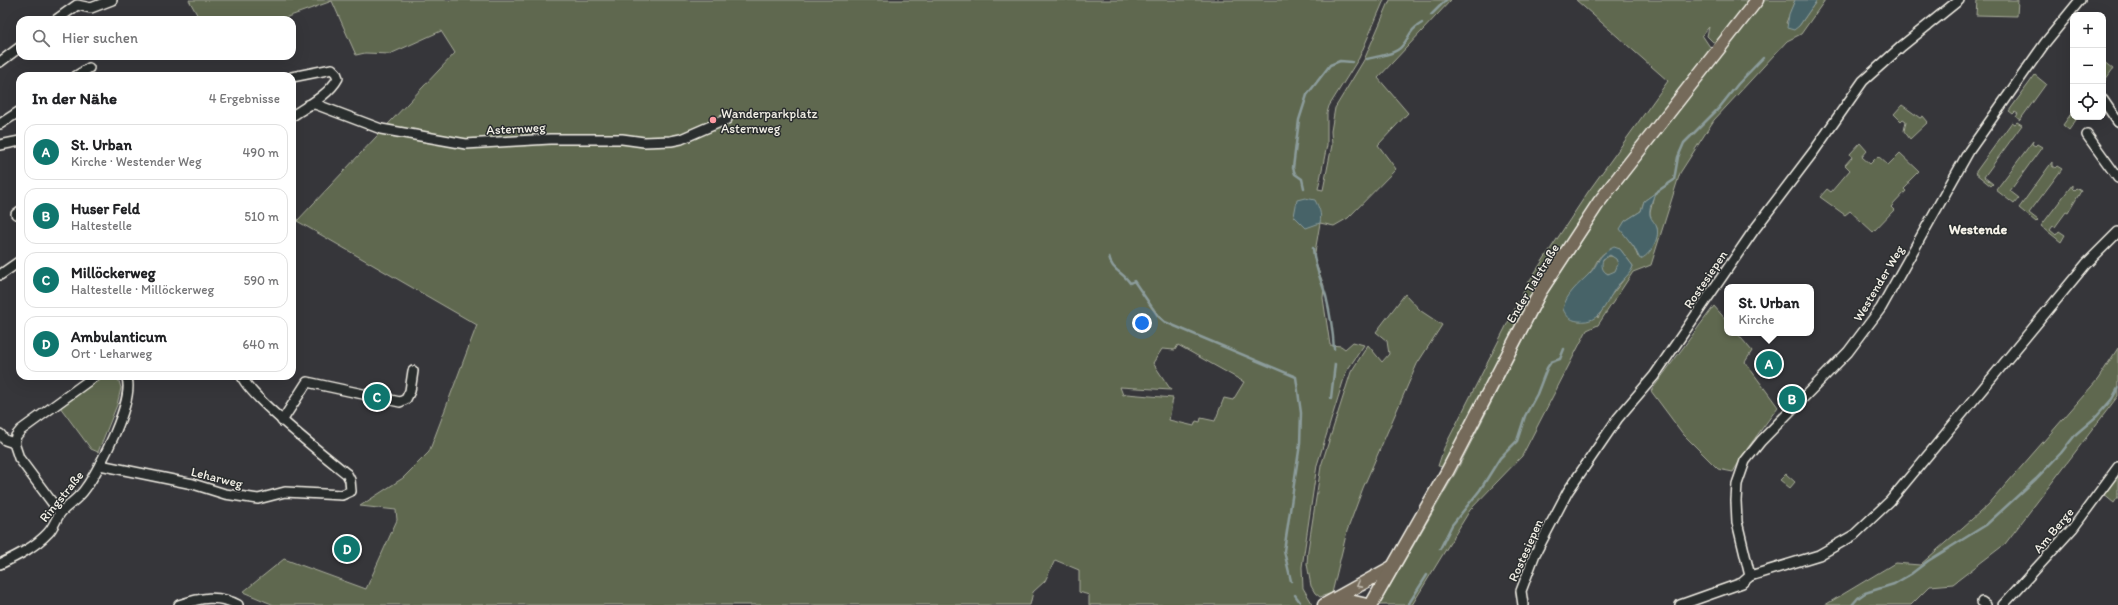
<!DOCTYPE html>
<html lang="de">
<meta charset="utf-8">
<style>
:root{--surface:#fff;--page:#f2f2f2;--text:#202124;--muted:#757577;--line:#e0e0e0;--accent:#0f766e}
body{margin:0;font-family:Itim,sans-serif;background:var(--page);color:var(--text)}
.controls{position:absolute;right:12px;top:12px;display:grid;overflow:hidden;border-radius:8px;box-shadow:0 4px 16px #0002}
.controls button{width:36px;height:36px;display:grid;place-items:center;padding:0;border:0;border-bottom:1px solid var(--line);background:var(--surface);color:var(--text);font:20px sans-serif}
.you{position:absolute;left:1142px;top:323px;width:14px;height:14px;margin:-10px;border:3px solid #fff;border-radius:50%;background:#1a73e8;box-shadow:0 0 0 6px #1a73e833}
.badge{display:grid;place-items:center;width:26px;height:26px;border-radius:50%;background:var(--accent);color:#fff;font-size:13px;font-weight:700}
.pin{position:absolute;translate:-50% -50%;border:2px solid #fff;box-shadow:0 1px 4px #0006}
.popup{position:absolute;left:1724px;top:284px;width:90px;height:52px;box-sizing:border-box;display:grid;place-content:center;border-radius:8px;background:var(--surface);filter:drop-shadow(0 1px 3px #0005);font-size:13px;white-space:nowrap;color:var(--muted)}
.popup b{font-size:15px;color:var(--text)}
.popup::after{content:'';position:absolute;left:50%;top:100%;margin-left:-8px;border:8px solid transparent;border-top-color:var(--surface)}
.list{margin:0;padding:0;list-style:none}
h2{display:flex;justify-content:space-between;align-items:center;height:52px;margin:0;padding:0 16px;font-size:17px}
h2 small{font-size:13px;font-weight:400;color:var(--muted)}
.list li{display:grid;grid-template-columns:26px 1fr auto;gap:12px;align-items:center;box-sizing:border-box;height:56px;margin:0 8px 8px;padding:0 8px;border:1px solid var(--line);border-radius:12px}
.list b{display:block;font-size:15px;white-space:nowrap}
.list p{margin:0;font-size:13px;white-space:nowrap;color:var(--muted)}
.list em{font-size:13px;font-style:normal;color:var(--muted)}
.icon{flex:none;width:22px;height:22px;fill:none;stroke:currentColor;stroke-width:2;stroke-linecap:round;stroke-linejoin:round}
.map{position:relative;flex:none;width:2118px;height:605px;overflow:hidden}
.search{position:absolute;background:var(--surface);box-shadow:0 4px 16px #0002;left:16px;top:16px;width:280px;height:44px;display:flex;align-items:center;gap:10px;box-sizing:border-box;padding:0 14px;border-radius:12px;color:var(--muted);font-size:15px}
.panel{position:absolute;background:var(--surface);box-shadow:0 4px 16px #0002;left:16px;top:72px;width:280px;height:308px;border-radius:12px}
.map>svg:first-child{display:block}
.green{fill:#5e684f;stroke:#a9ac9c;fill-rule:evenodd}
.water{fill:#466467;stroke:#8c9c9b;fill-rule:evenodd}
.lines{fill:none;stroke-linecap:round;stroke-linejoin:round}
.stream{stroke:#8c9c9b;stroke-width:2.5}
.minor-casing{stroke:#f4f1e8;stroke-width:12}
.major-casing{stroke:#f4f1e8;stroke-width:15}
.minor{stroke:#2a2d2e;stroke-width:9}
.major{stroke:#746a5a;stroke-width:12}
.oneway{stroke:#c1bbaf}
.poi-dot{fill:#ff9aa2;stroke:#2a2d2e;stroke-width:1.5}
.labels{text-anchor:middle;stroke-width:3;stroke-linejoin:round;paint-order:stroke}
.poi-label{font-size:13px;fill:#f4f1e8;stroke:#2a2d2e;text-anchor:start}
.street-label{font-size:13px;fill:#f4f1e8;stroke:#2a2d2e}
.neighbourhood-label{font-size:14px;font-weight:bold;fill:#f4f1e8;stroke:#2a2d2e}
</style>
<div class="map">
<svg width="2118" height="605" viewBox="0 0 2118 605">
<rect width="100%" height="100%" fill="#36363a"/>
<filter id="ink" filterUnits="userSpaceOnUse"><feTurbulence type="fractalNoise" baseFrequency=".025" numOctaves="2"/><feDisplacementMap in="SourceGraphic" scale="8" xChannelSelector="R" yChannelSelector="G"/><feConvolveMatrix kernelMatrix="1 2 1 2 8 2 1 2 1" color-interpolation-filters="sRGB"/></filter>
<g filter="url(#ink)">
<g class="green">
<path d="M189 0H1384L1359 58 1329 106 1327 113V145L1318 189 1323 190 1332 145 1331 131 1335 108 1364 60 1390 0H1451L1378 78 1408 113 1378 145 1396 169 1348 218 1334 226 1320 223 1314 258 1324 286 1323 298 1330 345 1341 346 1345 349 1353 342 1364 345 1346 372 1317 465 1302 567 1303 588 1312 603 1309 605H1089V595L1079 592V570L1055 560 1045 581 1033 592 1030 605H274L243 592 284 559 366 589 397 520 396 510 360 506 403 478 429 452 477 325 297 221 455 53 441 31 390 54 365 53 356 55 332 1 279 20H200ZM1178 345 1244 382 1233 400 1224 398 1215 421 1201 418 1200 422 1196 421 1194 426 1169 420 1173 398 1127 394 1123 395 1120 387 1171 390 1153 363 1162 349 1175 350Z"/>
<polygon points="1576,0 1750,0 1719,41 1713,42 1707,36 1709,27 1702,35 1712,50 1595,198 1444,467 1438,466 1444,448 1528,283 1588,192 1668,81"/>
<path d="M1765 0H1795L1786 23 1799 26 1817 0H1825L1801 34 1787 41 1714 120 1680 173 1651 265 1633 272 1598 325 1587 330 1522 456 1470 510 1412 605H1379L1456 472 1545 297 1605 205ZM1654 194 1650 212V217L1657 228V236L1650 251 1638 257 1634 247 1621 229 1625 221 1641 211 1644 201ZM1620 249 1633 266 1632 269 1606 302 1598 318 1584 279C1602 263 1592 252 1620 249Z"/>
<polygon points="1977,0 2018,0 2017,16 1976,15"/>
<polygon points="2103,61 2113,69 2103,83"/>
<polygon points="2035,75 2046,84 2020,120 2016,117 2018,114 2015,112 2013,114 2009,111"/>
<polygon points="1902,105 1920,118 1923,116 1928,122 1910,139 1904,131 1906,121 1903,119 1901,121 1894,114"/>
<polygon points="2073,111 2073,117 2078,117 2069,130 2063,125"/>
<polygon points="2012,122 2015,124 2017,122 2022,125 1984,177 1993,184 1991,186 1975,173"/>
<polygon points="2033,141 2032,144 2035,146 2037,144 2042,147 2010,191 2019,198 2014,204 1996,190"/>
<polygon points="1860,143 1867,151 1862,157 1870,164 1878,156 1888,165 1900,153 1919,171 1908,182 1909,184 1904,189 1906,191 1891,207 1894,210 1873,232 1850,211 1845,215 1820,197 1827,189 1831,192 1850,170 1845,165 1852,157 1850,154"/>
<polygon points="2052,162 2052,166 2055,168 2057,166 2062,169 2029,213 2038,220 2036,222 2019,208"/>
<polygon points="2072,185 2072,188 2074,190 2076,188 2081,191 2068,213 2066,212 2055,227 2053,226 2050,230 2056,235 2059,231 2065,235 2061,242 2041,226"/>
<circle cx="1610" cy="265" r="9"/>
<polygon points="1405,294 1421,311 1442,325 1417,364 1363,488 1347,531 1332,593 1320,597 1315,593 1311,586 1307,564 1308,550 1321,466 1351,372 1368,345 1382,362 1389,354 1387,341 1376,332"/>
<polygon points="1714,306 1727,321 1727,333 1737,333 1752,351 1745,362 1778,407 1747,449 1733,472 1718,469 1683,434 1651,391"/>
<polygon points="2118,348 2118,396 2005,544 1953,584 1930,586 1911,605 1825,605 1895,563 1920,565 1988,505 2098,379"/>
<polygon points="114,376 119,381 121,388 117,405 98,452 91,449 60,407 103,377"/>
<polygon points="2118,473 2118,497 2114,503 2103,494"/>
<polygon points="1786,474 1795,482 1790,488 1780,480"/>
</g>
<g class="water">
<polygon points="1795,0 1817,0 1799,26 1794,30 1787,28 1789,14"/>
<path d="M1655 193C1652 201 1649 207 1650 215 1651 220 1656 223 1657 228 1660 238 1650 256 1640 259L1634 247 1620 229 1625 221 1641 211 1644 201Z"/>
<path d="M1305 198 1315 200C1319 208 1322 213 1320 223L1306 228 1294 216 1297 200Z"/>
<path d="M1614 247 1620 249 1633 266C1631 274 1623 279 1618 285 1605 301 1603 324 1578 321 1570 320 1566 316 1563 309 1566 294 1578 285 1589 274 1600 263 1597 255 1614 247ZM1610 255 1616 259 1618 264 1615 271 1608 274C1602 271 1601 266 1603 259Z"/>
</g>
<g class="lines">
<g class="stream">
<polyline points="1431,15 1446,0"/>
<path d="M1367 59C1377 56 1395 55 1402 46 1411 36 1408 31 1422 23"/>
<polyline points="1304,188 1302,179 1295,174 1293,168 1299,120 1307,95 1330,65 1340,61 1352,62"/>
<polyline points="1655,193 1674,180 1678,157 1684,143 1719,108 1738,84 1763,58"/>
<path d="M1313 248C1314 265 1321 280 1326 296 1330 313 1333 331 1334 349"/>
<path d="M1109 257C1111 270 1123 272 1130 283L1134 281 1158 316 1165 322 1296 377 1301 413 1300 444 1284 551 1291 581"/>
<polyline points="1331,398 1335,364"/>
<polyline points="1440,549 1452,525 1480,490 1500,458 1517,441 1525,416 1537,394 1547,368 1551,362 1560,359 1564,349"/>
<polyline points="1295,595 1300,602"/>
<polyline points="1408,605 1427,575"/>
<polyline points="1852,605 1858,598 1865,593 1894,584 1911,574 1928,561 1986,525 2036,479 2061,453 2076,434 2097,416 2112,399 2118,388"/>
</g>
<g class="minor-casing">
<g id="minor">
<polyline points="56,20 77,5 91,8 112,0"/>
<polyline points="0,62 20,47"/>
<polyline points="76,76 89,68"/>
<path d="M292 77 332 69 336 73 338 78C329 95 307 106 292 116"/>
<polyline points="2103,100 2118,122"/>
<polyline points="308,105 315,104 381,129 466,144 550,139 622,139 644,142 671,141 681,139 727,119"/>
<polyline points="0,124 20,111"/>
<polyline points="2087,135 2118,178"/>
<polyline points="0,145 20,141"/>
<polyline points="16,214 20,211"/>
<polyline points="0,275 20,261"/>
<polyline points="282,421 307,382 400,402 406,399 410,391 413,371"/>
<polyline points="0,434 5,440 14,443 19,458 60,513"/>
<polyline points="14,443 16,436 21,430 95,376"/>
<path d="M100 465 193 484 225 494 258 499 285 492 342 495 351 491 350 480 347 474C327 458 247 395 242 376"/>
<path d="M0 564C17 556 35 547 48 533 54 527 56 518 61 512 69 504 79 498 85 489 99 470 137 397 126 376"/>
<polyline points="1750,576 1819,555 1854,535 1890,501 2086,264 2118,232"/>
<polyline points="1982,602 1986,605"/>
<path d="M179 605C200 598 218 594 238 605"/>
<polyline points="1523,605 1521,591 1535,554 1568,491 1618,418 1654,376 1754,230 1814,151 1863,81 1902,46 1959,0"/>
<polyline points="1680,605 1742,583 1750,576 1737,522 1736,501 1737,484 1745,461 1761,441 1848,352 1881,308 1969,151 2045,43 2080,0"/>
<polyline points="2003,605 2073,528 2118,467"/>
</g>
</g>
<g class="major-casing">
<g id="major">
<polyline points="1330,604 1354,602 1367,605"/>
<polyline points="1324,605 1392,567"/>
<polyline points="1371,605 1448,470 1540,292 1599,202 1757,0"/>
</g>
</g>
<use href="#minor" class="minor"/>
<use href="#major" class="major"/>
</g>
<defs><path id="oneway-chevron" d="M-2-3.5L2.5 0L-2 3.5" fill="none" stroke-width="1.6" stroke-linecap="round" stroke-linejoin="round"/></defs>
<use class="oneway" href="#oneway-chevron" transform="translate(1359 585) rotate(151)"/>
</g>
<circle class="poi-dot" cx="713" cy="120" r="4"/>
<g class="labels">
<g class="poi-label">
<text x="721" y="118">Wanderparkplatz<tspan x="721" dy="15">Asternweg</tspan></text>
</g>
<g class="street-label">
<text transform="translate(516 128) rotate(-3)" y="5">Asternweg</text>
<text transform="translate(1705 279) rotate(-56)" y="5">Rostesiepen</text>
<text transform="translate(1532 283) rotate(-59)" y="5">Ender Talstraße</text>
<text transform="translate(1878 283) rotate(-59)" y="5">Westender Weg</text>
<text transform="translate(217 477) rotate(14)" y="5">Leharweg</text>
<text transform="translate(61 496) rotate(-51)" y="5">Ringstraße</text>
<text transform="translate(2053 530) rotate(-50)" y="5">Am Berge</text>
<text transform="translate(1525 550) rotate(-66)" y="5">Rostesiepen</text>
</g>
<g class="neighbourhood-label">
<text x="1978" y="234">Westende</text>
</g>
</g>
</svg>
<div class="controls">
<button>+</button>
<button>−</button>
<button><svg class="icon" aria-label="locate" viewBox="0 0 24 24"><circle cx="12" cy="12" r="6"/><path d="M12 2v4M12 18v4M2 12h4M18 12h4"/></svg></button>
</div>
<div class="you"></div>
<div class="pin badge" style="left:1769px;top:364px">A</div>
<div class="popup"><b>St. Urban</b>Kirche</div>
<div class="pin badge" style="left:1792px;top:399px">B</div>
<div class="pin badge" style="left:377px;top:397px">C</div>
<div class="pin badge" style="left:347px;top:549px">D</div>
<div class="search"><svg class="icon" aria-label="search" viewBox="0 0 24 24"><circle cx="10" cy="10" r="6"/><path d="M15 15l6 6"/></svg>Hier suchen</div>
<section class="panel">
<h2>In der Nähe<small>4 Ergebnisse</small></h2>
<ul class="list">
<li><span class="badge">A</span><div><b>St. Urban</b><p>Kirche · Westender Weg</p></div><em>490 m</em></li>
<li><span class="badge">B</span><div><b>Huser Feld</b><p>Haltestelle</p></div><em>510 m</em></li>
<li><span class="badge">C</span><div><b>Millöckerweg</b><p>Haltestelle · Millöckerweg</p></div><em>590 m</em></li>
<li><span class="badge">D</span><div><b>Ambulanticum</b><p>Ort · Leharweg</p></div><em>640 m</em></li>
</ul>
</section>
</div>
